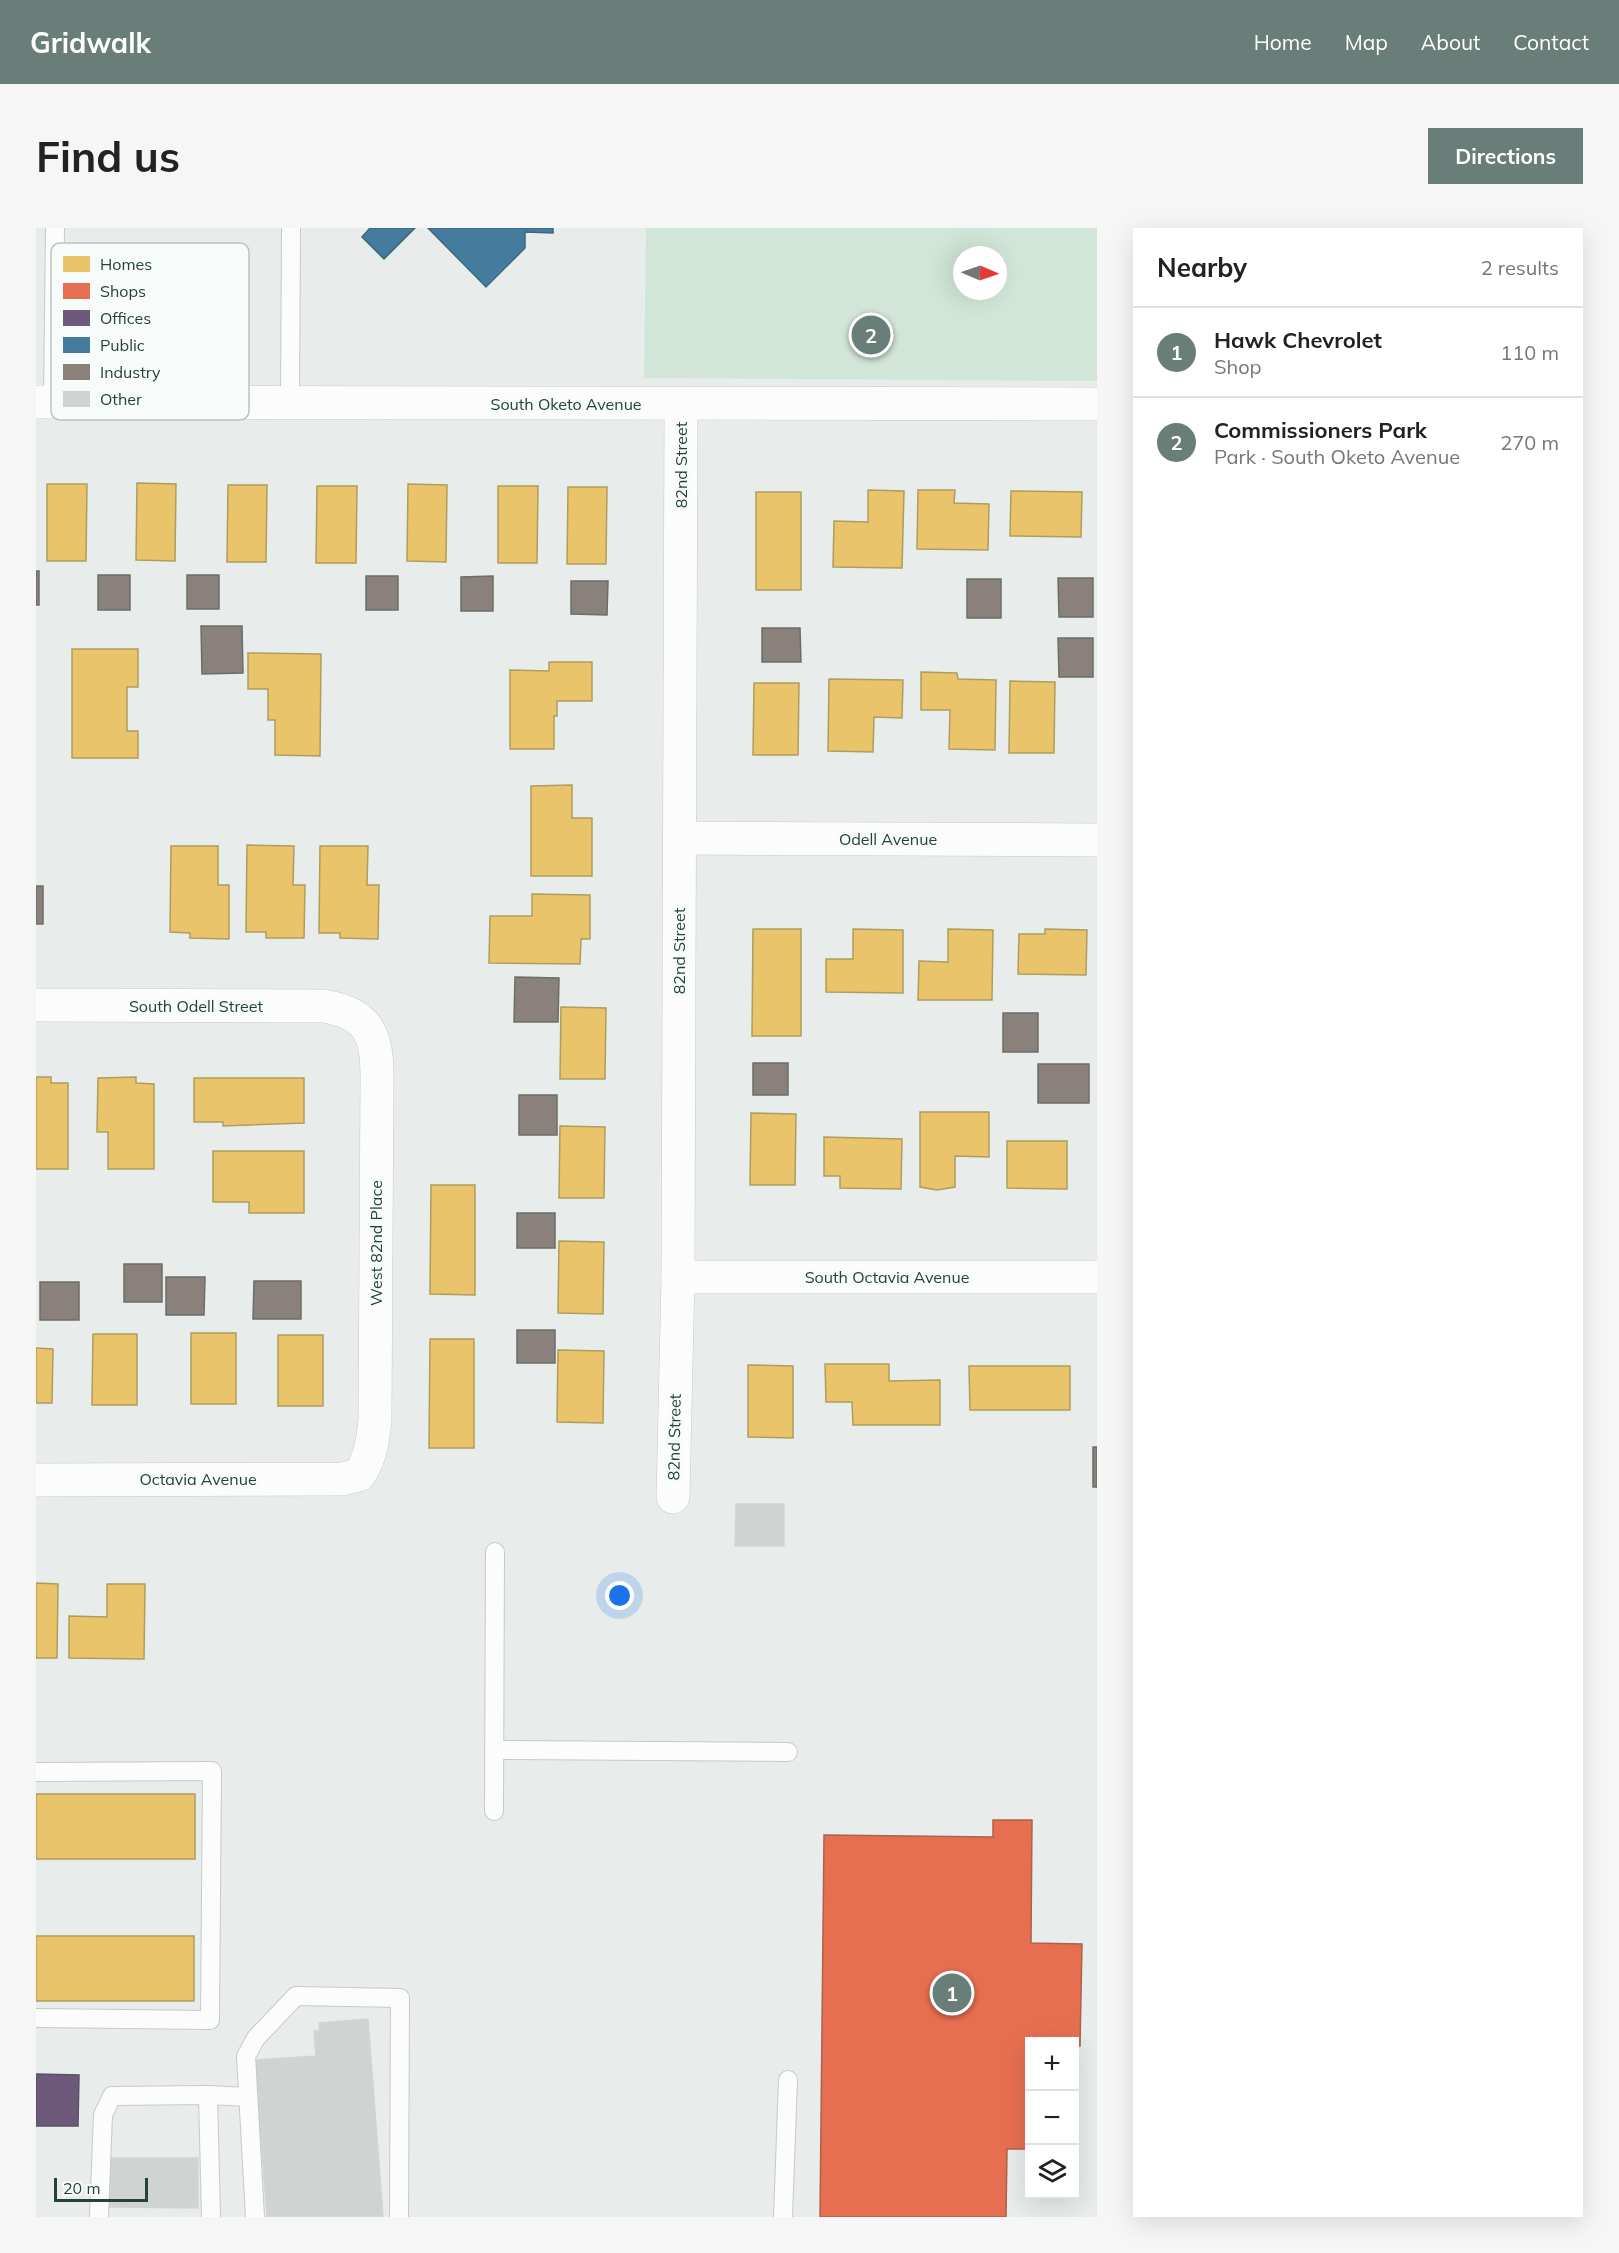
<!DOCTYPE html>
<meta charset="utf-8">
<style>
:root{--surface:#fff;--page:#f6f6f6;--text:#222;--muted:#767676;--line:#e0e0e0;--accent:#697e78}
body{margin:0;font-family:Mulish,sans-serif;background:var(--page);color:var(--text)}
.controls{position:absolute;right:18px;bottom:18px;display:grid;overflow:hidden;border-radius:0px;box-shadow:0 6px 24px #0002}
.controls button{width:54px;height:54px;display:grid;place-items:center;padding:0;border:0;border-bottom:2px solid var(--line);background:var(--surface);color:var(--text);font:30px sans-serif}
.compass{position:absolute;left:917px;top:18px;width:54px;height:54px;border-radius:50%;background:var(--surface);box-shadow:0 6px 24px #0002;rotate:92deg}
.scale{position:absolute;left:18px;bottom:15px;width:94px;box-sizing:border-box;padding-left:6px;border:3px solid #24423a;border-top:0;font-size:16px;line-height:21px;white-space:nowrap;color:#24423a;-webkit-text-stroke:4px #f7fbf9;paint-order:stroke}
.you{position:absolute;left:584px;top:1368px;width:21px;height:21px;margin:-15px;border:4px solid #fff;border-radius:50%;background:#1a73e8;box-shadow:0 0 0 9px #1a73e833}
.badge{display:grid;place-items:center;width:39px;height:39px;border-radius:50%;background:var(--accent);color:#fff;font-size:20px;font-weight:700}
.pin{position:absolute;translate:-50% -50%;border:3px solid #fff;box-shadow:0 2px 6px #0006}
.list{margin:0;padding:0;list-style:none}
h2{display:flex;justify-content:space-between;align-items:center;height:78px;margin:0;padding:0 24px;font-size:26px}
h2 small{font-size:20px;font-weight:400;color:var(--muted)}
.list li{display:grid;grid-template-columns:39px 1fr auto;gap:18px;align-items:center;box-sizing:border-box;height:90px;padding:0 24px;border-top:2px solid var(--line)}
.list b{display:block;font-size:22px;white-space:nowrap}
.list p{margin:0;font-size:20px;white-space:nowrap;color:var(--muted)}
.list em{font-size:20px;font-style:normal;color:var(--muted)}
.icon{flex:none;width:33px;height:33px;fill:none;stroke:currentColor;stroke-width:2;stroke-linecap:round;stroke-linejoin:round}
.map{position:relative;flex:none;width:1061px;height:1989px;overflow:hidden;border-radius:0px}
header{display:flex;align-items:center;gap:36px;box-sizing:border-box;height:84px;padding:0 30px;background:var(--accent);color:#fff}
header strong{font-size:28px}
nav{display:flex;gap:33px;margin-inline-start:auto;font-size:21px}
.intro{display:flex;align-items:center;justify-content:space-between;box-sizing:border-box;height:144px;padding:0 36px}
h1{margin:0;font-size:42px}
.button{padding:15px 27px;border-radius:0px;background:var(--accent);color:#fff;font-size:21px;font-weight:700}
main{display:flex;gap:36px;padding:0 36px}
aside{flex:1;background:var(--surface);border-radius:0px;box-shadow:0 6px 24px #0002}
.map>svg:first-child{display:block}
.green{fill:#d1e6d8;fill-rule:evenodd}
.homes{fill:#e9c46a;stroke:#ae9d5c;stroke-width:1.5}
.shops{fill:#e76f51;stroke:#ac624a;stroke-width:1.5}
.offices{fill:#6d597a;stroke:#575267;stroke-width:1.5}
.public{fill:#457b9d;stroke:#3b6a7f;stroke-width:1.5}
.industry{fill:#8a817c;stroke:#6b6e68;stroke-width:1.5}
.building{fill:#cfd4d2;stroke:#d1d6d4;stroke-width:1.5}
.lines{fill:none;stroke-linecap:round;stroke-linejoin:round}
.lane-casing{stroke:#c5cac8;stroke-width:20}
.street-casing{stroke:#c5cac8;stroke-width:34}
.lane{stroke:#fcfcfc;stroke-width:18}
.street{stroke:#fcfcfc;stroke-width:33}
.labels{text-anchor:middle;stroke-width:6;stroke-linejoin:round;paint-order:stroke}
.street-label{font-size:16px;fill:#24423a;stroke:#f7fbf9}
.key{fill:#f7fbf9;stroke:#b8c4c0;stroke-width:1.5}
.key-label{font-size:16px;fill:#24423a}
</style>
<header>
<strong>Gridwalk</strong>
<nav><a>Home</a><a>Map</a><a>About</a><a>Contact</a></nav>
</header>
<div class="intro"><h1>Find us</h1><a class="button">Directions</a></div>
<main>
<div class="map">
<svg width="1061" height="1989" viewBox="0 0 1061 1989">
<rect width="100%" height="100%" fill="#e8edeb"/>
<path class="green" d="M610 0H1061V153L608 150ZM926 27H962V63H926Z"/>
<g class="homes">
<polygon points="101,255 140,256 139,333 100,332"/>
<polygon points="11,256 51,256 50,333 11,333"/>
<polygon points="372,256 411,257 410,334 371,333"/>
<polygon points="192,257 231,257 230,334 191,334"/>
<polygon points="281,258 321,258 320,335 280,335"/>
<polygon points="462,258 502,258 501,335 462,335"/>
<polygon points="532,259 571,259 570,336 531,336"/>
<polygon points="832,262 868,263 866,340 797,339 798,293 832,294"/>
<polygon points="882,262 919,262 918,275 953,276 952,322 881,321"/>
<polygon points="975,263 1046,264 1045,309 974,308"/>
<rect x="720" y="264" width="45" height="98"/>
<polygon points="36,421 102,421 102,459 91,459 91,503 102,503 102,530 36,530"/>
<polygon points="212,425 285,426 284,528 239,527 239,492 232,492 232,461 212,461"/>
<polygon points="513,434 556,434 556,473 521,473 521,488 518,488 518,521 474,521 474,442 513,443"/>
<polygon points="885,444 921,445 922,451 960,452 959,522 913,521 914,482 885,482"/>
<polygon points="793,451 867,452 866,490 838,489 837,524 792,523"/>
<polygon points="974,453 1019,454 1018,525 973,525"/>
<polygon points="718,455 763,455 762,527 717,527"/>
<polygon points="536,557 536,590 556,590 556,648 495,648 495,558"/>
<polygon points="211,617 258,618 257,657 269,657 268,710 230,710 230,704 210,704"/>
<polygon points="135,618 182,618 182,657 193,657 193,711 154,710 154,705 134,704"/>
<polygon points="284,618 332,618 331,657 343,657 342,711 304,710 304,705 283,705"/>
<polygon points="496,666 554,667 554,711 545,711 544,736 453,735 454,688 496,688"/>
<polygon points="717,701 765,701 765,808 716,808"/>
<polygon points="817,701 867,702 867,765 790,764 790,731 817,731"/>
<polygon points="912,701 957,702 956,772 882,772 883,733 912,734"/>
<polygon points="1009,701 1051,702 1050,747 982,746 983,706 1009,706"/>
<polygon points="525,779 570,780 569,851 524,851"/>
<polygon points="0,849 15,849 15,855 32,855 32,941 0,941"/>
<polygon points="100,849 100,855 118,856 118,941 72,941 72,904 61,904 62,850"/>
<polygon points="158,850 268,850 268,895 187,898 187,894 158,894"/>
<polygon points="884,884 953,884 953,929 919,928 919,959 901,962 884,959"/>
<polygon points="715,885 760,886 759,957 714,957"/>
<polygon points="524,898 569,899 568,970 523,970"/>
<polygon points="788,909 866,911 865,961 804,960 804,948 788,948"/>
<polygon points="971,913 1031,913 1031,961 971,960"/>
<polygon points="177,923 268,923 268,985 213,985 213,974 177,974"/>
<polygon points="395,957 439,957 439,1067 394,1066"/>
<polygon points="523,1013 568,1014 567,1086 522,1085"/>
<rect x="155" y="1105" width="45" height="71"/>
<polygon points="57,1106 101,1106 101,1177 56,1177"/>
<rect x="242" y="1107" width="45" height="71"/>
<polygon points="394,1111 438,1111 438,1220 393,1220"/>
<polygon points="0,1120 17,1121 16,1175 0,1175"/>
<polygon points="522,1122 568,1123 567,1195 521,1194"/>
<polygon points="789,1136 853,1136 853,1153 904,1152 904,1197 817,1197 816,1174 790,1174"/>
<polygon points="712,1137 757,1138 757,1210 712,1209"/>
<polygon points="933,1138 1034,1138 1034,1182 934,1182"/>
<polygon points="0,1355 22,1356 21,1430 0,1430"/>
<polygon points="71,1356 109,1356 108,1431 33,1430 33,1388 71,1389"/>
<rect x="0" y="1566" width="159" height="65"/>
<rect x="0" y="1708" width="158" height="65"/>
</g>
<polygon class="shops" points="957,1592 996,1592 995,1715 1046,1716 1044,1818 1038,1818 1038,1814 993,1814 993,1921 971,1921 970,1989 784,1989 788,1607 957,1609"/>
<polygon class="offices" points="0,1846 43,1847 42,1898 0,1898"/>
<g class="public">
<polygon points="334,0 379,0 348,31 326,9"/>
<polygon points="392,0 517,0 517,5 489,4 489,20 450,59"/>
</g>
<g class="industry">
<rect x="0" y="343" width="3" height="34"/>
<rect x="62" y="347" width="32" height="35"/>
<rect x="151" y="347" width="32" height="34"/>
<rect x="330" y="348" width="32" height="34"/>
<polygon points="457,348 457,383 425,383 425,349"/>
<polygon points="1022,350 1057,350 1057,389 1023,389"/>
<rect x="931" y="351" width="34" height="39"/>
<polygon points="535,353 572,353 571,387 535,386"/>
<polygon points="165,398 206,398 207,445 166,446"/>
<polygon points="726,400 764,400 765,434 726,434"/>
<polygon points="1022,410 1057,410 1057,449 1023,449"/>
<rect x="0" y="658" width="7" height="38"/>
<polygon points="479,749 523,750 522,794 478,794"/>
<rect x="967" y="785" width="35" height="39"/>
<rect x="717" y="835" width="35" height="32"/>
<rect x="1002" y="836" width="51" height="39"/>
<rect x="483" y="867" width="38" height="40"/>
<rect x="481" y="985" width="38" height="35"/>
<rect x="88" y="1036" width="38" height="38"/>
<polygon points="130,1049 169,1049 168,1087 130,1087"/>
<polygon points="218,1053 265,1053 265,1091 217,1091"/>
<rect x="4" y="1054" width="39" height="38"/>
<rect x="481" y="1102" width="38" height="33"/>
<rect x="1057" y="1219" width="4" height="40"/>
</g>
<g class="building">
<polygon points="700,1276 748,1276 748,1318 699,1318"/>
<polygon points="332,1791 347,1989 231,1989 219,1832 280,1828 278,1803 284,1803 283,1795"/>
<polygon points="73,1930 162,1930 162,1980 73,1979"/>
</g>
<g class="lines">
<g class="lane-casing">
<g id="lane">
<polyline points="17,174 19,0"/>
<polyline points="254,175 255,0"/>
<polyline points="458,1522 752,1524"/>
<polyline points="0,1544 176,1543 174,1792 0,1790"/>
<polyline points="458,1583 459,1324"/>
<polyline points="172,1867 212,1869"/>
<polyline points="63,1989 67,1887 76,1868 172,1867 175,1989"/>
<polyline points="219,1989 210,1828 220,1810 260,1768 364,1770 363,1989"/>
<polyline points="747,1989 752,1852"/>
</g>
</g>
<g class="street-casing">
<g id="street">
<polyline points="0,174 1061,176"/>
<polyline points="644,610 1061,612"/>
<path d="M0 777 287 778C332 785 341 806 341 848L339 1191C337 1211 335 1230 323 1247L306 1251 0 1252"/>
<polyline points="642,1049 1061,1049"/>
<polyline points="637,1269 642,1049 645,176"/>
</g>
</g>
<use href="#lane" class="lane"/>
<use href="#street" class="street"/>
</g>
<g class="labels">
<g class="street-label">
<text x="530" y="182">South Oketo Avenue</text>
<text transform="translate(645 237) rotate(-90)" y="6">82nd Street</text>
<text x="852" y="617">Odell Avenue</text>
<text transform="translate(643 723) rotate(-90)" y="6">82nd Street</text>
<text x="160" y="784">South Odell Street</text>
<text transform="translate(340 1015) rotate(-90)" y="6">West 82nd Place</text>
<text x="851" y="1055">South Octavia Avenue</text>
<text transform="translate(638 1209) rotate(-89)" y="6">82nd Street</text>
<text x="162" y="1257">Octavia Avenue</text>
</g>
</g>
<rect x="15" y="15" width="198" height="177" rx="9" class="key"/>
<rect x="27" y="28" width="27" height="16" fill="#e9c46a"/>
<rect x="27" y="55" width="27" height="16" fill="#e76f51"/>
<rect x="27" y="82" width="27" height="16" fill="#6d597a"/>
<rect x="27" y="109" width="27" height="16" fill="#457b9d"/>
<rect x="27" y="136" width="27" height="16" fill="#8a817c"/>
<rect x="27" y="163" width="27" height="16" fill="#cfd4d2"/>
<g class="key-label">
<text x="64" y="42">Homes</text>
<text x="64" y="69">Shops</text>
<text x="64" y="96">Offices</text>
<text x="64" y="123">Public</text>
<text x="64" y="150">Industry</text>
<text x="64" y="177">Other</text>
</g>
</svg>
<div class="controls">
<button>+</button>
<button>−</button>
<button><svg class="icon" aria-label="layers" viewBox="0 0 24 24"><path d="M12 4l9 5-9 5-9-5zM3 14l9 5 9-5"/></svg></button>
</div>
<svg class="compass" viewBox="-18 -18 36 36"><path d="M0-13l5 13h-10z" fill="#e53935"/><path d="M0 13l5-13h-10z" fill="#767676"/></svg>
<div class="scale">20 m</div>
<div class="you"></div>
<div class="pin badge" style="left:916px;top:1765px">1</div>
<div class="pin badge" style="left:835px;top:107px">2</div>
</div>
<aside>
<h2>Nearby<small>2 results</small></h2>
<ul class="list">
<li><span class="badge">1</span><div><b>Hawk Chevrolet</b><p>Shop</p></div><em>110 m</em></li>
<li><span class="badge">2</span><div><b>Commissioners Park</b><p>Park · South Oketo Avenue</p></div><em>270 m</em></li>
</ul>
</aside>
</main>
